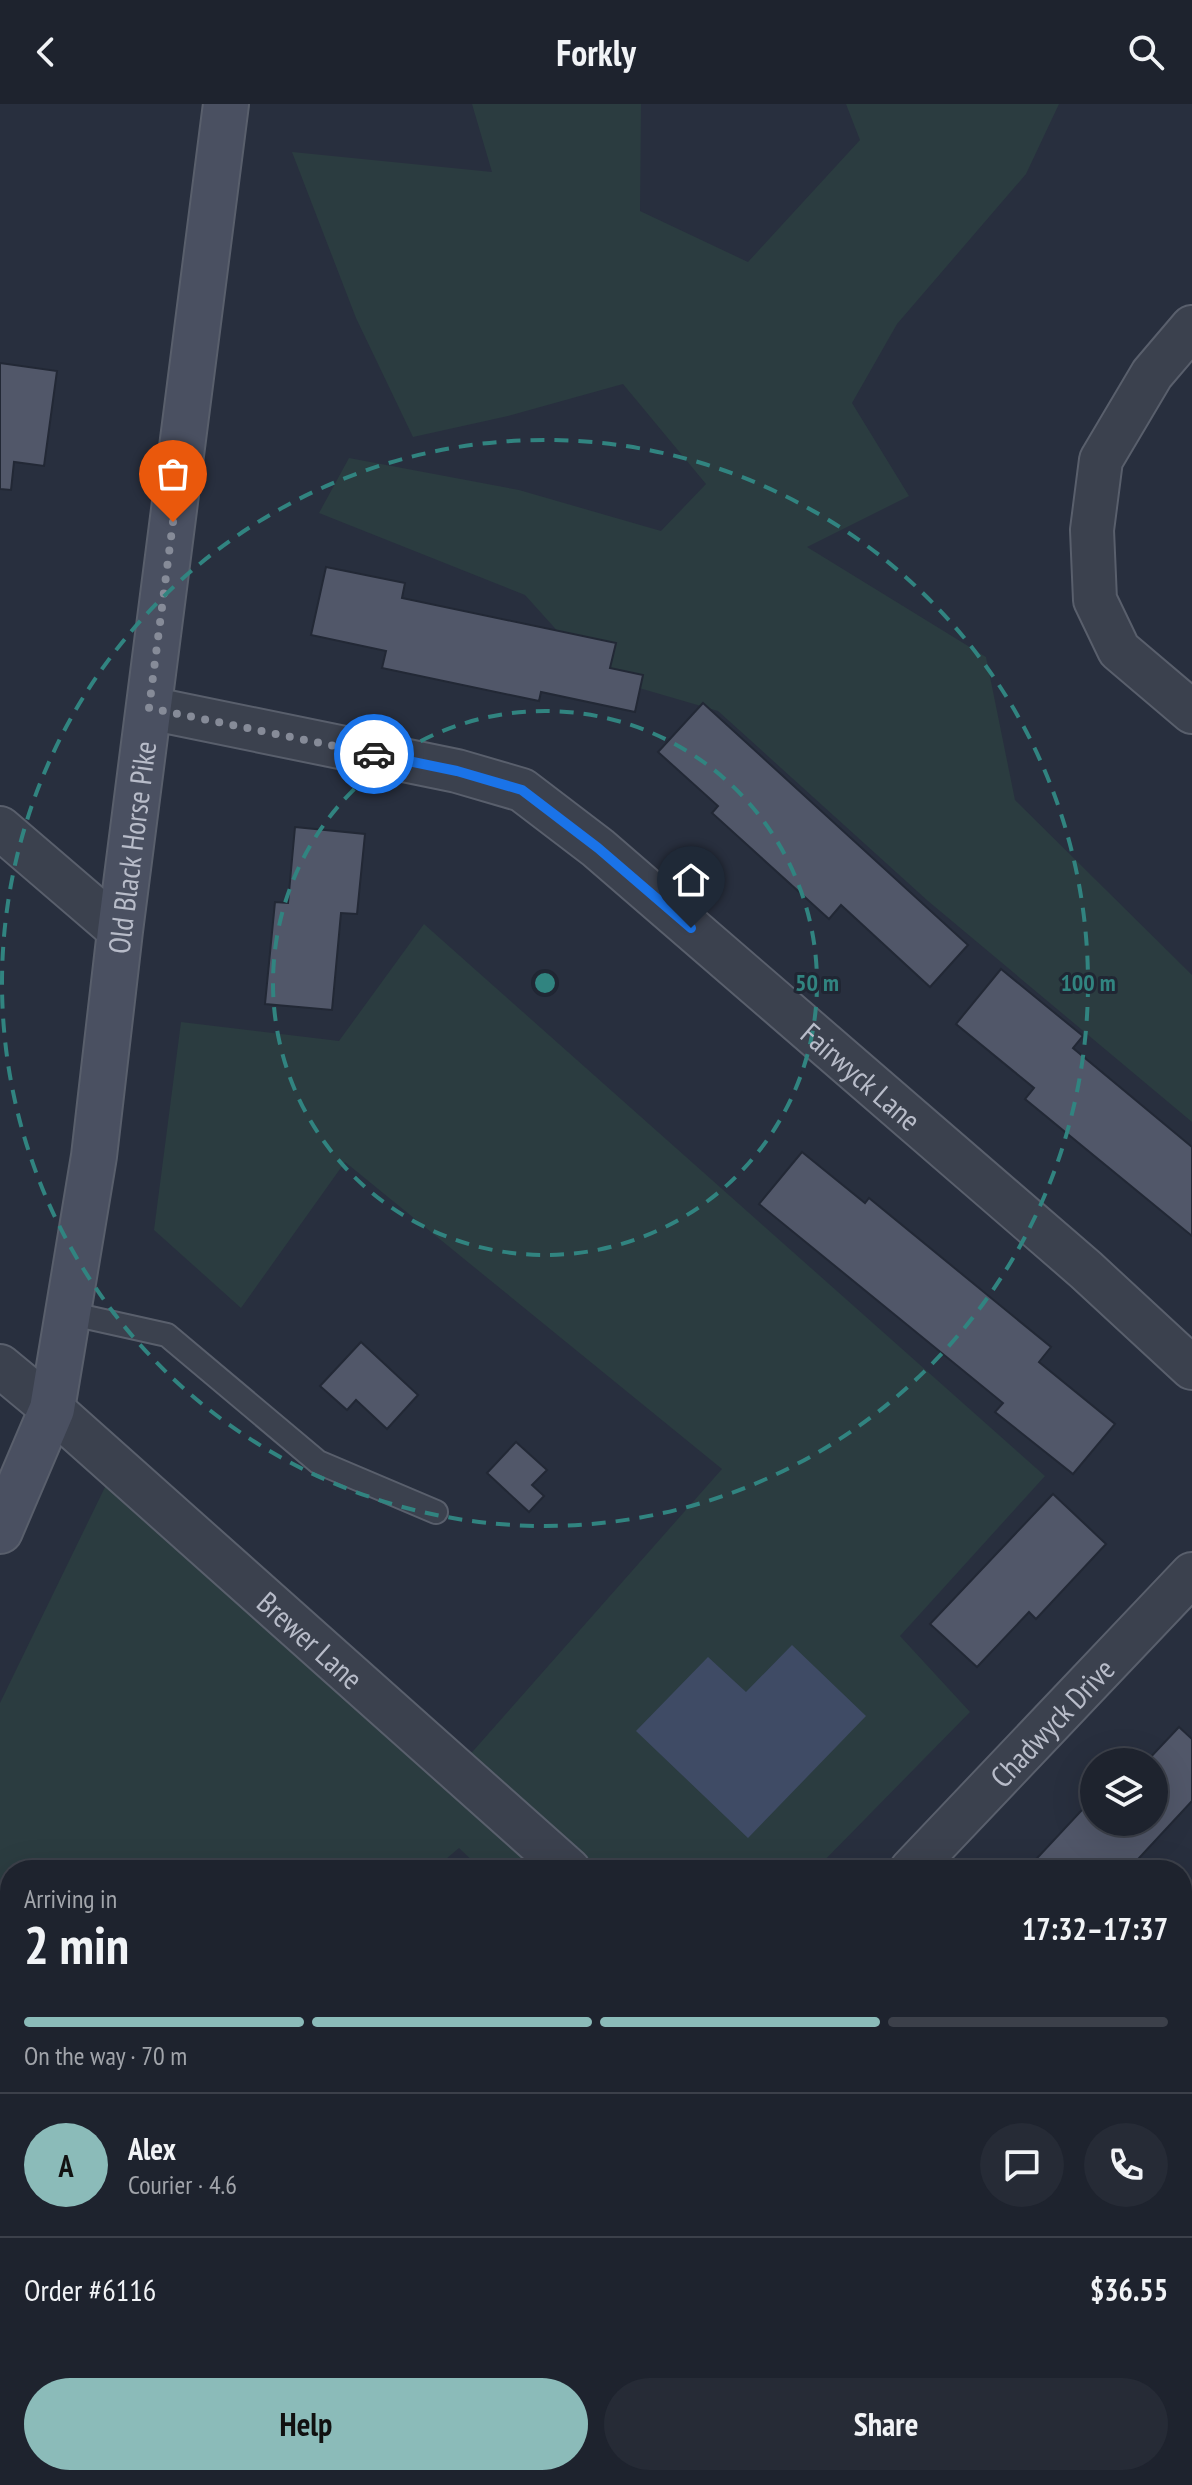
<!DOCTYPE html>
<meta charset="utf-8">
<style>
body{margin:0;font-family:"PT Sans Narrow",sans-serif;background:#262b36;color:#f1f3f6;height:100vh;display:flex;flex-direction:column;font-size:30px;white-space:nowrap}
*{box-sizing:border-box;margin:0}
p{font-size:26px;color:#a1a4aa}
.icon{flex:none;width:44px;height:44px;fill:none;stroke:currentColor;stroke-width:2;stroke-linecap:round;stroke-linejoin:round}
.map{position:relative;flex:1;overflow:hidden}
.details{position:absolute;left:0px;top:1756px;width:1192px;height:626px;display:flex;flex-direction:column;background:#1e232e;border-radius:32px 32px 0 0;box-shadow:0 8px 32px #0002,0 0 0 2px #3c404a}
.details>*{flex:none}
.fabs{position:absolute;left:1080px;top:1644px;display:grid;gap:16px}
.fabs a{display:grid;place-items:center;width:88px;height:88px;border-radius:50%;background:#1e232e;box-shadow:0 8px 32px #0002,0 0 0 2px #3c404a;font-size:40px}
.pin{position:absolute;display:grid;place-items:center;width:68px;height:68px;color:#fff;margin:-82px -34px;border-radius:50% 50% 50% 0;rotate:-45deg;box-shadow:0 0 8px #0007}
.pin .icon{rotate:45deg}
.courier{position:absolute;display:grid;place-items:center;width:80px;height:80px;margin:-40px;border:6px solid #1a73e8;border-radius:50%;background:#fff;color:#222;box-shadow:0 2px 10px #0007}
.head em{font-style:normal;font-weight:700}
.head div{display:flex;flex-direction:column-reverse}
.head{display:flex;align-items:center;justify-content:space-between;height:136px;padding:0 24px}
h1{font-size:52px;font-weight:700;line-height:60px}
.bar{display:grid;grid-template-columns:repeat(4,1fr);gap:12px 8px;align-content:center;height:96px;padding:0 24px}
.bar i{height:10px;border-radius:6px;background:#3c404a}
.bar .on{background:#8bbbb9}
.bar p{grid-column:span 4}
.line{display:flex;align-items:center;gap:20px;padding:0 24px;border-top:2px solid #3c404a}
.line div{flex:1}
.round{display:grid;place-items:center;flex:none;width:84px;height:84px;border-radius:42px;background:#262b36}
.primary-button{display:flex;gap:16px;margin-top:auto;padding:16px 24px}
.primary-button a{flex:1;height:92px;border-radius:48px;background:#8bbbb9;color:#111;font-size:32px;font-weight:700;line-height:92px;text-align:center}
.primary-button a+a{background:#262b36;color:#f1f3f6}
header{display:flex;justify-content:space-between;align-items:center;height:104px;padding:0 24px;background:#1e232e;font-size:36px;font-weight:700}
.map>svg:first-child{display:block}
</style>
<header><svg class="icon" aria-label="back" viewBox="0 0 24 24"><path d="M15 5l-7 7 7 7"/></svg>Forkly<svg class="icon" aria-label="search" viewBox="0 0 24 24"><circle cx="10" cy="10" r="6"/><path d="M15 15l6 6"/></svg></header>
<div class="map">
<svg width="1192" height="2381" viewBox="0 0 1192 2381">
<rect width="100%" height="100%" fill="#282f3e"/>
<!-- green -->
<path fill="#2b3c40" d="M 472,0 L 641,0 L 640,107 L 748,158 L 860,36 L 846,0 L 1059,0 L 1026,70 L 897,220 L 852,299 L 909,392 L 807,443 L 986,553 L 1015,696 L 1192,871 L 1192,1018 L 928,797 L 718,607 L 598,572 L 525,491 L 319,409 L 349,354 L 519,386 L 661,427 L 706,380 L 623,280 L 508,312 L 413,333 L 356,214 L 292,48 L 492,68 Z
M 424,820 L 1045,1372 L 900,1532 L 970,1608 L 815,1766 L 482,1766 L 459,1744 L 433,1766 L 10,1766 L 10,2142 L 6,2146 L 0,2143 L 0,1599 L 107,1379 L 459,1663 L 722,1365 L 345,1058 L 241,1204 L 154,1126 L 181,918 L 339,937 Z"/>
<!-- water -->
<path fill="#3f4b65" d="M 792,1541 L 866,1612 L 748,1734 L 636,1627 L 708,1553 L 746,1588 Z"/>
<!-- building -->
<path fill="#515769" stroke="#222835" stroke-width="2" d="M 0,259 L 57,267 L 44,362 L 14,358 L 11,386 L 0,385 Z
M 326,463 L 405,479 L 402,494 L 616,539 L 610,564 L 643,571 L 635,608 L 541,588 L 539,597 L 382,564 L 386,547 L 311,531 Z
M 703,599 L 968,841 L 930,883 L 841,801 L 829,815 L 712,709 L 718,702 L 658,648 Z
M 295,723 L 365,730 L 357,810 L 341,809 L 332,906 L 265,900 L 275,798 L 288,799 Z
M 1001,865 L 1083,932 L 1073,944 L 1192,1043 L 1192,1132 L 1025,995 L 1034,984 L 956,920 Z
M 802,1048 L 865,1099 L 869,1094 L 1051,1243 L 1039,1258 L 1115,1320 L 1073,1370 L 995,1308 L 1003,1299 L 759,1100 Z
M 361,1238 L 418,1291 L 387,1325 L 356,1296 L 347,1306 L 320,1282 Z
M 516,1338 L 547,1366 L 532,1381 L 544,1392 L 529,1408 L 487,1369 Z
M 1053,1390 L 1106,1440 L 1036,1515 L 1029,1508 L 977,1563 L 930,1520 Z
M 1179,1623 L 1192,1635 L 1192,1697 L 1128,1766 L 1026,1766 L 1094,1693 L 1094,1718 L 1154,1718 L 1154,1658 L 1146,1658 Z
M 1182,2021 L 1192,2030 L 1192,2133 L 1182,2123 Z
M 10,2279 L 10,2372 L 92,2372 L 96,2381 L 13,2381 L 0,2357 L 0,2285 Z
M 544,2372 L 640,2372 L 631,2381 L 535,2381 Z
M 918,2372 L 1018,2372 L 1009,2381 L 910,2381 Z"/>
<g fill="none" stroke-linecap="round" stroke-linejoin="round">
<defs>
<path id="lane" d="M 68,1209 L 167,1231 L 318,1358 L 436,1408
M 1182,2233 L 1192,2243"/>
<g id="street">
<path d="M 1192,223 L 1152,270 L 1101,356 L 1092,426 L 1095,496 L 1119,546 L 1192,608"/>
<path id="s1" d="M 149,604 L 457,667 L 522,686 L 598,744 L 1086,1166 L 1192,1264"/>
<path d="M 0,724 L 120,827"/>
<path id="s2" d="M 0,1262 L 52,1305 L 569,1766"/>
<path id="s3" d="M 911,1766 L 1192,1470"/>
<path d="M 1182,2345 L 1192,2356"/>
<path d="M 221,2372 L 225,2381"/>
<path d="M 750,2381 L 758,2372"/>
<path d="M 1094,2381 L 1101,2372"/>
</g>
<g id="secondary">
<path id="s4" d="M 0,1427 L 52,1305 L 94,1052 L 120,827 L 226,0"/>
</g>
</defs>
<!-- lane casing -->
<use href="#lane" stroke="#595f6c" stroke-width="26"/>
<!-- street casing -->
<use href="#street" stroke="#595f6c" stroke-width="46"/>
<!-- secondary casing -->
<use href="#secondary" stroke="#595f6c" stroke-width="48"/>
<!-- lane -->
<use href="#lane" stroke="#3b414e" stroke-width="22"/>
<!-- street -->
<use href="#street" stroke="#3b414e" stroke-width="42"/>
<!-- secondary -->
<use href="#secondary" stroke="#4a5061" stroke-width="44"/>
</g>
<g fill="none" stroke-linecap="round" stroke-linejoin="round">
<!-- done -->
<path stroke="#868b98" stroke-width="8" stroke-dasharray="0 14.4" d="M 173,418 L 149,604 L 374,650"/>
<!-- route -->
<path stroke="#1a73e8" stroke-width="10" d="M 374,650 L 457,667 L 522,686 L 598,744 L 691,824"/>
</g>
<!-- distance rings -->
<g fill="none" stroke="#318480" stroke-width="4" stroke-dasharray="14 10">
<circle cx="545" cy="879" r="272"/>
<circle cx="545" cy="879" r="543"/>
</g>
<g text-anchor="middle" dominant-baseline="central" stroke-width="6" stroke-linejoin="round" paint-order="stroke">
<!-- street labels -->
<g font-size="30" fill="#b8bcc9" stroke="#202633">
<text stroke="none"><textPath href="#s4" startOffset="700">Old Black Horse Pike</textPath></text>
<text stroke="none"><textPath href="#s1" startOffset="826">Fairwyck Lane</textPath></text>
<text stroke="none"><textPath href="#s2" startOffset="414">Brewer Lane</textPath></text>
<text stroke="none"><textPath href="#s3" startOffset="204">Chadwyck Drive</textPath></text>
</g>
</g>
<circle cx="545" cy="879" r="12" fill="#318480" stroke="#202633" stroke-width="4"/>
<g font-size="24" text-anchor="middle" font-weight="bold" fill="#318480" stroke="#202633" stroke-width="6" stroke-linejoin="round" paint-order="stroke">
<text x="817" y="887">50 m</text>
<text x="1088" y="887">100 m</text>
</g>
</svg>
<div class="fabs">
<a><svg class="icon" aria-label="layers" viewBox="0 0 24 24"><path d="M12 4l9 5-9 5-9-5zM3 14l9 5 9-5"/></svg></a>
</div>
<div class="pin" style="left:173px;top:418px;background:#ea580c"><svg class="icon" aria-label="bag" viewBox="0 0 24 24"><path d="M5 8h14l-1 12H6zM9 8a3 3 0 0 1 6 0"/></svg></div>
<div class="pin" style="left:691px;top:824px;background:#1f2937"><svg class="icon" aria-label="home" viewBox="0 0 24 24"><path d="M3 11l9-7 9 7M6 9v11h12V9"/></svg></div>
<div class="courier" style="left:374px;top:650px"><svg class="icon" aria-label="car" viewBox="0 0 24 24"><path d="M5 17H2v-5l4-1 3-4h7l3 4 3 1v5h-3M9 17h6M6 11h13"/><circle cx="7" cy="17" r="2"/><circle cx="17" cy="17" r="2"/></svg></div>
<section class="details">
<div class="head"><div><h1>2 min</h1><p>Arriving in</p></div><em>17:32–17:37</em></div>
<div class="bar"><i class="on"></i><i class="on"></i><i class="on"></i><i></i><p>On the way · 70 m</p></div>
<div class="line" style="height:144px"><b class="round" style="background:#8bbbb9;color:#111">A</b><div><b>Alex</b><p>Courier · 4.6</p></div><a class="round"><svg class="icon" aria-label="chat" viewBox="0 0 24 24"><path d="M4 5h16v11H9l-5 4z"/></svg></a><a class="round"><svg class="icon" aria-label="phone" viewBox="0 0 24 24"><path d="M5 4h4l2 5-3 2q2 4 5 5l2-3 5 2v4C11 20 4 13 5 4z"/></svg></a></div>
<div class="line" style="height:104px"><div>Order #6116</div><b>$36.55</b></div>
<div class="primary-button"><a>Help</a><a>Share</a></div>
</section>
</div>
